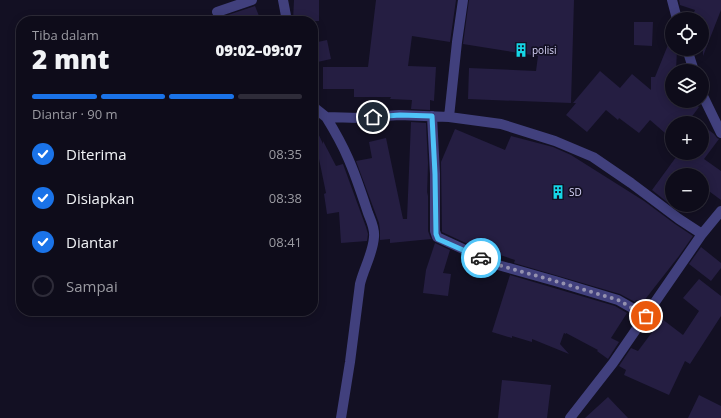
<!DOCTYPE html>
<html lang="id">
<meta charset="utf-8">
<style>
body{margin:0;font-family:"Open Sans",sans-serif;background:#171523;color:#f1f3f6;height:100vh;display:flex;flex-direction:column;font-size:15px;white-space:nowrap}
*{box-sizing:border-box;margin:0}
p{font-size:13px;color:#9b9ba2}
.icon{flex:none;width:22px;height:22px;fill:none;stroke:currentColor;stroke-width:2;stroke-linecap:round;stroke-linejoin:round}
.map{position:relative;flex:1;overflow:hidden}
.side{position:absolute;left:16px;top:16px;width:302px;height:300px;display:flex;flex-direction:column;background:#0e0c1a;border-radius:16px;box-shadow:0 2px 10px #0003,0 0 0 1px #2e2c39}
.side>*{flex:none}
.fabs{position:absolute;left:665px;top:12px;display:grid;gap:8px}
.fabs a{display:grid;place-items:center;width:44px;height:44px;border-radius:50%;background:#0e0c1a;box-shadow:0 2px 10px #0003,0 0 0 1px #2e2c39;font-size:20px}
.pin{position:absolute;display:grid;place-items:center;width:34px;height:34px;color:#fff;margin:-17px;border:2px solid #fff;border-radius:50%;box-shadow:0 1px 4px #0007}
.courier{position:absolute;display:grid;place-items:center;width:40px;height:40px;margin:-20px;border:3px solid #4fc3f7;border-radius:50%;background:#fff;color:#222;box-shadow:0 1px 5px #0007}
.overview em{font-style:normal;font-weight:800}
.overview div{display:flex;flex-direction:column-reverse}
.overview{display:flex;align-items:center;justify-content:space-between;height:68px;padding:0 16px}
h1{font-size:26px;font-weight:800;line-height:30px}
.bar{display:grid;grid-template-columns:repeat(4,1fr);gap:6px 4px;align-content:center;height:48px;padding:0 16px}
.bar i{height:5px;border-radius:3px;background:#2e2c39}
.bar .active{background:#1a73e8}
.bar p{grid-column:span 4}
ol{padding:0 16px;list-style:none}
li{display:flex;align-items:center;gap:12px;height:44px}
li p{margin-inline-start:auto}
li .icon{padding:4px;border-radius:50%;background:#1a73e8;color:#fff;stroke-width:4}
li:last-child{color:#9b9ba2}
li i{width:22px;height:22px;border:2px solid #2e2c39;border-radius:50%}
.map>svg:first-child{display:block}
</style>
<div class="map">
<svg width="721" height="418" viewBox="0 0 721 418">
<rect width="100%" height="100%" fill="#131023"/>
<!-- building -->
<path fill="#251e42" d="M 294,0 L 319,0 L 319,21 L 293,21 Z
M 376,0 L 456,0 L 450,42 L 412,36 L 408,66 L 436,67 L 434,101 L 430,100 L 430,110 L 411,109 L 412,100 L 390,99 L 391,97 L 354,97 L 354,89 L 323,89 L 323,67 L 368,67 Z
M 469,0 L 574,0 L 571,103 L 468,99 L 469,68 L 536,71 L 538,56 L 463,44 Z
M 679,0 L 721,0 L 721,10 L 703,56 L 702,19 L 691,19 L 695,10 L 680,5 Z
M 255,6 L 261,21 L 208,21 L 207,20 L 213,17 L 219,18 Z
M 634,22 L 653,22 L 652,46 L 634,45 Z
M 672,35 L 672,49 L 677,49 L 676,71 L 672,71 L 672,101 L 691,101 L 699,107 L 687,123 L 672,123 L 672,139 L 650,120 L 639,133 L 619,118 L 618,120 L 606,110 L 587,132 L 566,115 L 576,103 L 573,103 L 600,71 L 620,88 L 632,74 L 651,90 L 651,77 L 655,77 Z
M 327,40 L 331,59 L 313,63 L 313,43 Z
M 313,122 L 323,144 L 323,141 L 336,166 L 343,164 L 366,227 L 368,234 L 367,241 L 341,243 L 339,212 L 327,214 L 324,194 L 326,193 L 319,159 L 313,163 Z
M 411,122 L 426,123 L 428,163 L 427,196 L 428,192 L 428,231 L 431,239 L 390,243 L 390,239 L 380,240 L 380,230 L 379,223 L 356,161 L 372,158 L 369,142 L 386,138 L 403,219 L 407,219 Z
M 702,125 L 714,134 L 717,138 L 719,139 L 704,159 L 721,171 L 721,200 L 702,186 L 702,175 L 672,175 L 672,206 L 652,190 L 679,153 L 702,153 Z
M 455,129 L 505,150 L 511,136 L 553,147 L 571,155 L 644,201 L 675,224 L 693,236 L 679,256 L 643,302 L 636,300 L 635,302 L 620,294 L 514,263 L 515,260 L 470,245 L 442,232 L 442,230 L 441,162 Z
M 435,243 L 450,250 L 443,273 L 451,274 L 448,296 L 423,293 L 426,270 Z
M 701,247 L 721,263 L 721,268 L 711,281 L 689,264 Z
M 510,275 L 615,306 L 627,313 L 611,338 L 619,342 L 608,359 L 597,351 L 598,350 L 566,333 L 566,334 L 564,333 L 560,344 L 569,354 L 532,339 L 532,342 L 512,336 L 512,338 L 492,332 Z
M 699,279 L 721,296 L 721,316 L 690,364 L 685,361 L 669,395 L 624,375 L 626,370 L 619,366 L 631,348 L 638,351 L 662,319 L 683,335 L 699,311 L 683,298 Z
M 502,380 L 551,385 L 547,418 L 498,418 Z
M 699,395 L 721,406 L 721,418 L 688,418 Z
M 608,397 L 628,418 L 585,418 Z"/>
<g fill="none" stroke-linecap="round" stroke-linejoin="round">
<!-- minor -->
<path stroke="#41407d" stroke-width="10" d="M 283,0 L 287,21
M 672,0 L 677,19
M 217,12 L 252,0
M 687,49 L 694,71
M 702,94 L 721,133
M 313,105 L 316,109 L 326,117 L 360,118 L 399,115 L 449,117 L 501,124 L 555,141 L 593,157 L 631,183 L 679,219 L 702,234
M 432,116 L 435,174 L 435,231 L 437,237 L 498,265 L 555,281 L 618,300 L 646,316
M 326,117 C 334,130 342,144 348,158 C 356,176 362,195 368,213 C 371,221 375,228 374,237 C 373,253 364,268 360,284 L 350,362 L 341,418
M 449,117 L 457,42 L 463,0
M 570,418 L 613,363 L 702,234 L 721,211"/>
</g>
<g fill="none" stroke-linecap="round" stroke-linejoin="round">
<!-- done -->
<path stroke="#9491af" stroke-width="4" stroke-dasharray="0 7.2" d="M 481,258 L 498,265 L 555,281 L 618,300 L 646,316"/>
<!-- route -->
<path stroke="#4fc3f7" stroke-width="5" d="M 373,117 L 400,115 L 432,116 L 435,174 L 436,234 L 438,239 L 481,258"/>
</g>
<!-- icons -->
<defs>
<symbol id="building-bare" viewBox="-9 -9 18 18"><path d="M-4-6H4V6H1V3H-1V6H-4ZM-2.5-4.3h1.7v1.8h-1.7ZM.8-4.3h1.7v1.8H.8ZM-2.5-1h1.7V.8h-1.7ZM.8-1h1.7V.8H.8Z" fill="#16d6e7" stroke="#131023" stroke-width="2.5" paint-order="stroke"/></symbol>
</defs>
<g fill-rule="evenodd">
<use href="#building-bare" x="511" y="40" width="20" height="20"/>
<use href="#building-bare" x="548" y="182" width="20" height="20"/>
</g>
<g text-anchor="middle" dominant-baseline="central" stroke-width="3.5" stroke-linejoin="round" paint-order="stroke">
<!-- poi labels -->
<g font-size="10" fill="#dad6fb" stroke="#131023" text-anchor="start">
<text x="532" y="50">polisi</text>
<text x="569" y="192">SD</text>
</g>
</g>
</svg>
<div class="fabs">
<a><svg class="icon" aria-label="locate" viewBox="0 0 24 24"><circle cx="12" cy="12" r="6"/><path d="M12 2v4M12 18v4M2 12h4M18 12h4"/></svg></a>
<a><svg class="icon" aria-label="layers" viewBox="0 0 24 24"><path d="M12 4l9 5-9 5-9-5zM3 14l9 5 9-5"/></svg></a>
<a>+</a>
<a>−</a>
</div>
<div class="pin" style="left:646px;top:316px;background:#ea580c"><svg class="icon" aria-label="bag" viewBox="0 0 24 24"><path d="M5 8h14l-1 12H6zM9 8a3 3 0 0 1 6 0"/></svg></div>
<div class="pin" style="left:373px;top:117px;background:#1f2937"><svg class="icon" aria-label="home" viewBox="0 0 24 24"><path d="M3 11l9-7 9 7M6 9v11h12V9"/></svg></div>
<div class="courier" style="left:481px;top:258px"><svg class="icon" aria-label="car" viewBox="0 0 24 24"><path d="M5 17H2v-5l4-1 3-4h7l3 4 3 1v5h-3M9 17h6M6 11h13"/><circle cx="7" cy="17" r="2"/><circle cx="17" cy="17" r="2"/></svg></div>
<section class="side">
<div class="overview"><div><h1>2 mnt</h1><p>Tiba dalam</p></div><em>09:02–09:07</em></div>
<div class="bar"><i class="active"></i><i class="active"></i><i class="active"></i><i></i><p>Diantar · 90 m</p></div>
<ol>
<li><svg class="icon" aria-label="check" viewBox="0 0 24 24"><path d="M5 12l5 5 9-10"/></svg>Diterima<p>08:35</p></li>
<li><svg class="icon" aria-label="check" viewBox="0 0 24 24"><path d="M5 12l5 5 9-10"/></svg>Disiapkan<p>08:38</p></li>
<li><svg class="icon" aria-label="check" viewBox="0 0 24 24"><path d="M5 12l5 5 9-10"/></svg>Diantar<p>08:41</p></li>
<li><i></i>Sampai</li>
</ol>
</section>
</div>
